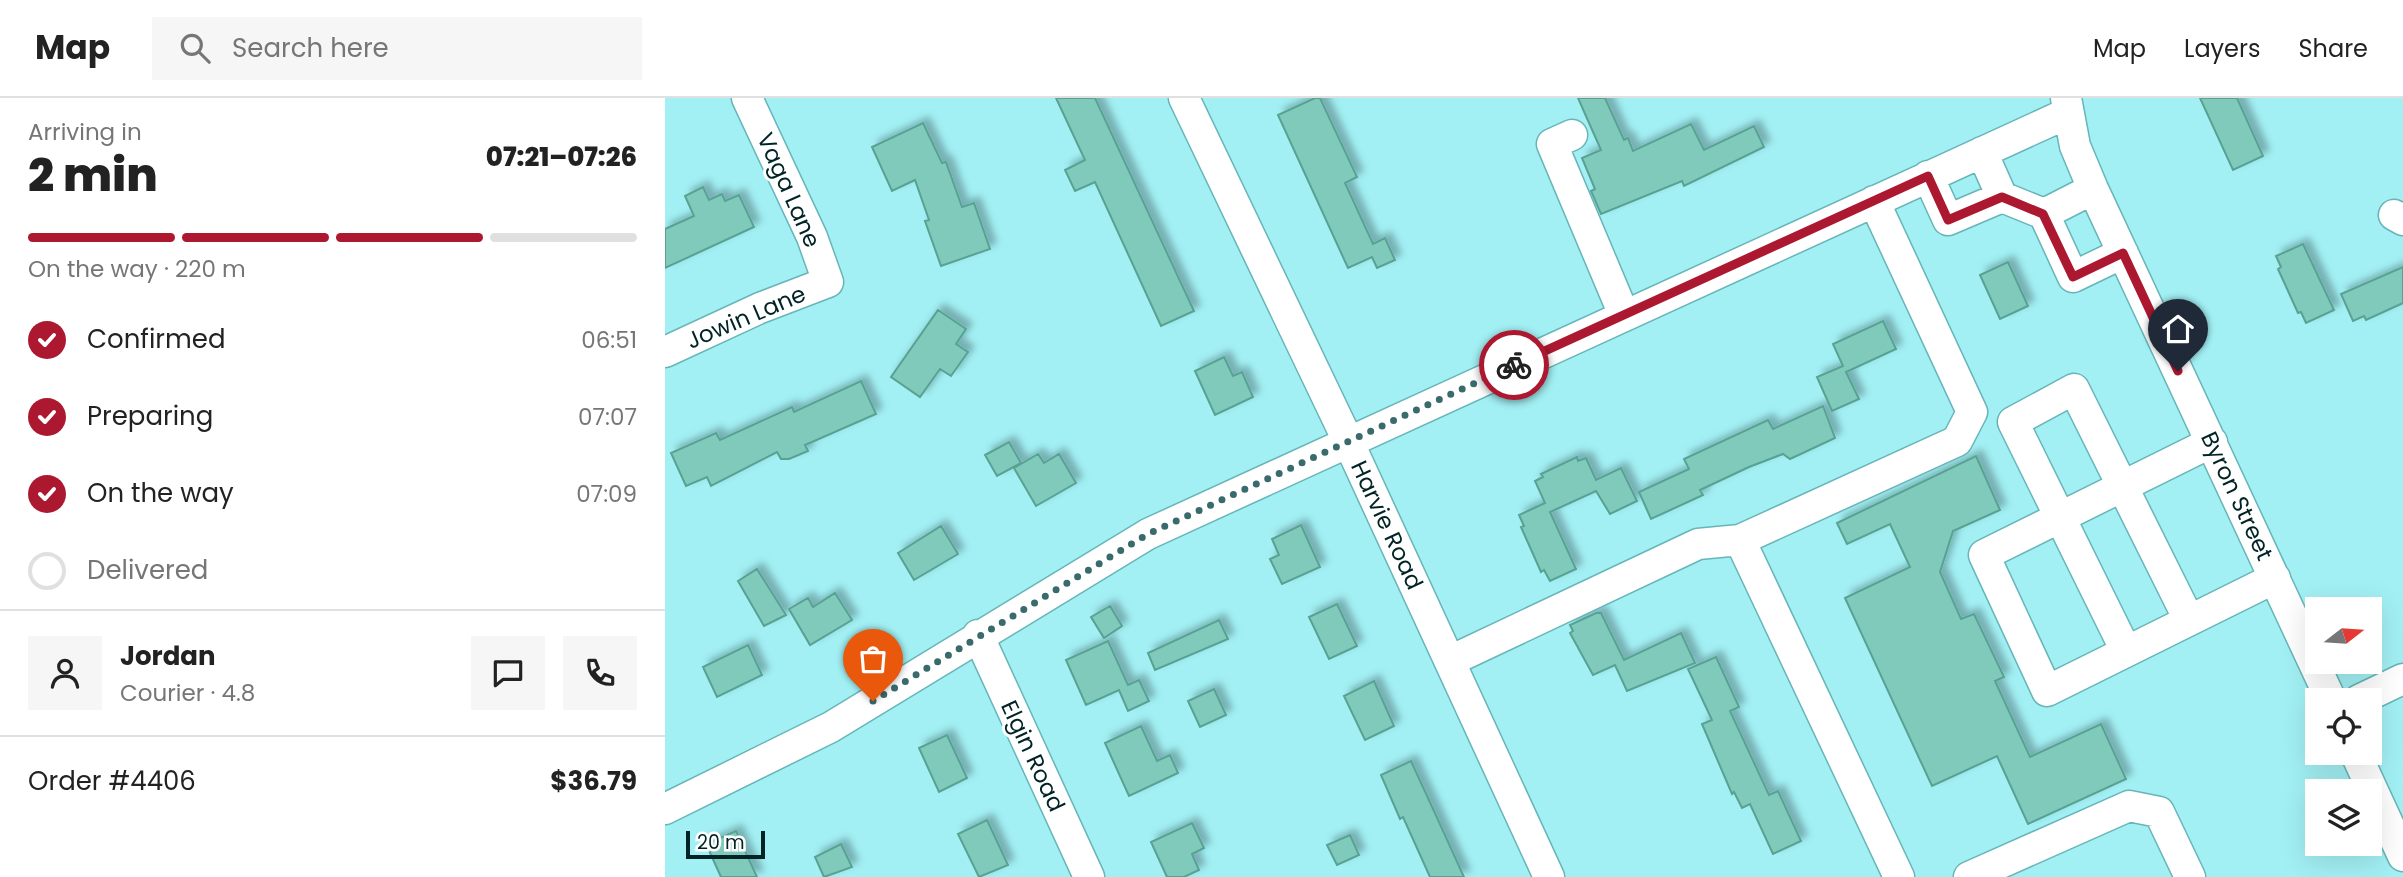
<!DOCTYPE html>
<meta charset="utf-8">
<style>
body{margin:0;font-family:Poppins,sans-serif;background:#f6f6f6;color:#222;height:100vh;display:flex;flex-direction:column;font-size:26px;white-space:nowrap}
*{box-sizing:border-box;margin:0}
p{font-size:23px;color:#767676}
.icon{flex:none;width:38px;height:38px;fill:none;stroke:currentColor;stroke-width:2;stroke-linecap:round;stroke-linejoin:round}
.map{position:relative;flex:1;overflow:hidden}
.sheet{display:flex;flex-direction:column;background:#fff;width:665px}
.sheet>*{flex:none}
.needle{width:46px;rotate:73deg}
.buttons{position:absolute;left:1640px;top:499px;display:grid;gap:14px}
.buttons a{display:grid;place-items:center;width:77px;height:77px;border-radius:0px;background:#fff;box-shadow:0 7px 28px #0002;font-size:35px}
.scale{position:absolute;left:21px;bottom:18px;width:79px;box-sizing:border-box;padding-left:7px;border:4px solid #012325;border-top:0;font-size:19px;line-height:24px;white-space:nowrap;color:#012325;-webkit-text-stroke:5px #fff;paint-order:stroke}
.pin{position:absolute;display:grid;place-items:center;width:60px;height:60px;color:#fff;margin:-72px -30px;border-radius:50% 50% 50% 0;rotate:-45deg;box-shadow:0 0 7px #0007}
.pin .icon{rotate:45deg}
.courier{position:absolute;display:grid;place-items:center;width:70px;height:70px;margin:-35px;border:5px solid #ad1831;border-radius:50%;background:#fff;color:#222;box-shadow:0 2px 9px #0007}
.head em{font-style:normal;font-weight:800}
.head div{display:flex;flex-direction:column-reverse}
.head{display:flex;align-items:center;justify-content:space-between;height:119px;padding:0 28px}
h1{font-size:46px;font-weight:800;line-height:52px}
.bar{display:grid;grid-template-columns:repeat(4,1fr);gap:10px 7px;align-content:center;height:84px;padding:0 28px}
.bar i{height:9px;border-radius:5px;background:#e0e0e0}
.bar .on{background:#ad1831}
.bar p{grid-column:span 4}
.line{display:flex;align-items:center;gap:18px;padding:0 28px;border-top:2px solid #e0e0e0}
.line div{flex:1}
.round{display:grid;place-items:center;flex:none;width:74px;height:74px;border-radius:0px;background:#f6f6f6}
ol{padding:0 28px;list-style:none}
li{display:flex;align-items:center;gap:21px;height:77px}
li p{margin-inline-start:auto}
li .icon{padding:7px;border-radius:50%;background:#ad1831;color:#fff;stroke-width:4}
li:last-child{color:#767676}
li i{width:38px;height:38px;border:4px solid #e0e0e0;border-radius:50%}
header{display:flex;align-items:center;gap:42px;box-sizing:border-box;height:98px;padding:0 35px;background:#fff;border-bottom:2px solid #e0e0e0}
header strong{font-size:33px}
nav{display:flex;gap:38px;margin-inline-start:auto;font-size:24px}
.search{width:490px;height:63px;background:#f6f6f6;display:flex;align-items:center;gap:18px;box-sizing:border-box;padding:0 24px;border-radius:0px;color:#767676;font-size:26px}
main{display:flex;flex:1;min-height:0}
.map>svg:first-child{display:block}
</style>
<header>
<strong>Map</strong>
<div class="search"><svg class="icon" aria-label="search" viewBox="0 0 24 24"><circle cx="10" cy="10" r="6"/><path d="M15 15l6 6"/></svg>Search here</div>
<nav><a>Map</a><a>Layers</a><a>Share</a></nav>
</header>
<main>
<section class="sheet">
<div class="head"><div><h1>2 min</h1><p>Arriving in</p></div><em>07:21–07:26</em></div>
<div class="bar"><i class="on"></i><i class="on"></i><i class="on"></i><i></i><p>On the way · 220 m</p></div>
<ol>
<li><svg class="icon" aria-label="check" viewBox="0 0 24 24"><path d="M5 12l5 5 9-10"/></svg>Confirmed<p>06:51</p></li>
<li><svg class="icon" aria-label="check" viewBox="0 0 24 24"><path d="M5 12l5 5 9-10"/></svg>Preparing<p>07:07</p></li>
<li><svg class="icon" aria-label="check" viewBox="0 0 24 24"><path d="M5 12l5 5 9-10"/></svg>On the way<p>07:09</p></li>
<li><i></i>Delivered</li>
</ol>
<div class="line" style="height:126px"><a class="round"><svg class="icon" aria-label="person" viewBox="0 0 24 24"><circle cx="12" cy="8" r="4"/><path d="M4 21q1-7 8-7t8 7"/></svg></a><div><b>Jordan</b><p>Courier · 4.8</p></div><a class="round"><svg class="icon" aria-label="chat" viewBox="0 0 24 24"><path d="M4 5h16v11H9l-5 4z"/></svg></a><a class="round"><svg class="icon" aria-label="phone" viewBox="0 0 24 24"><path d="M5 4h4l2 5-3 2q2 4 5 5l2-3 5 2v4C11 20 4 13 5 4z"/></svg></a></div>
<div class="line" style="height:91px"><div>Order #4406</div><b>$36.79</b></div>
</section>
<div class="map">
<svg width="1738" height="779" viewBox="0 0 1738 779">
<defs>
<filter id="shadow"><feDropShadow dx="6" dy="-6" stdDeviation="3.5" flood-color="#0004"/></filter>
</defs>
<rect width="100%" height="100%" fill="#a2f0f4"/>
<!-- building -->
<path fill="#80cabb" stroke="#58a193" stroke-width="2" filter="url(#shadow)" d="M 391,0 L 430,0 L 529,213 L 496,228 L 430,84 L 410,93 L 400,72 L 420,62 Z
M 650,0 L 655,0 L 692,79 L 680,85 L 708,146 L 720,140 L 730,162 L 712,170 L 707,159 L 683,170 L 613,17 Z
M 913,0 L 940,0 L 959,42 L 963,40 L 968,53 L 1026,26 L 1039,52 L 1089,28 L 1099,49 L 1019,88 L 1017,83 L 936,116 L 926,93 L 930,91 L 917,60 L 936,52 Z
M 1535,0 L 1572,0 L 1598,58 L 1568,72 Z
M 258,25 L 277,65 L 281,64 L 297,109 L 309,105 L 325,151 L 276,168 L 260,123 L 264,122 L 250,82 L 227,93 L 207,49 Z
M 38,89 L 44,102 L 57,96 L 60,103 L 74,97 L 89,129 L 0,170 L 0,131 L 29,118 L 20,98 Z
M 1638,146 L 1669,212 L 1641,225 L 1636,214 L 1633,215 L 1613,171 L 1616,169 L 1611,158 Z
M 1343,164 L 1363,208 L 1335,221 L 1315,177 Z
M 1738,169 L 1738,205 L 1701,222 L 1699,218 L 1688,223 L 1676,196 Z
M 273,212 L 301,231 L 291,246 L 303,254 L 286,278 L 275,271 L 255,299 L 226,279 Z
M 1218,223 L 1231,251 L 1181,274 L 1194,301 L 1167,313 L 1152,279 L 1178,268 L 1168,246 Z
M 559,259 L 568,278 L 577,274 L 588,299 L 550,317 L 530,273 Z
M 196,283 L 211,316 L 140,347 L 143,353 L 124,361 L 116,361 L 112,354 L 46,388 L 42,379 L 21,388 L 6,355 L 51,335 L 55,342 L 127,309 L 129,314 Z
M 1158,308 L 1170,340 L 1125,361 L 1118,356 L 1084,369 L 1035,392 L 1038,397 L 986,421 L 974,394 L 1024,371 L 1019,361 L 1103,322 L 1108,331 Z
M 344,344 L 356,365 L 332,378 L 320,357 Z
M 373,356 L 379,365 L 394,356 L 411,385 L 371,408 L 349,370 Z
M 1311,358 L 1335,412 L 1288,433 L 1275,474 L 1296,521 L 1309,516 L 1339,579 L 1330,583 L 1365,659 L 1436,626 L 1461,681 L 1363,726 L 1332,658 L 1267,688 L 1180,500 L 1245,469 L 1225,426 L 1182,446 L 1172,425 Z
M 912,359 L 913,363 L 921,360 L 931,382 L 956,370 L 972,403 L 945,416 L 931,393 L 885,414 L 911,471 L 885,483 L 879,472 L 876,474 L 856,429 L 859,428 L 854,417 L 880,405 L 870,383 L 878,379 L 876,376 Z
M 636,427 L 655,469 L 617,486 L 605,461 L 614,457 L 607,441 Z
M 276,428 L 293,456 L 249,482 L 233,455 Z
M 92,471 L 121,517 L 99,528 L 73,483 Z
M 170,495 L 187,522 L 145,547 L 124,511 L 143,500 L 148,509 Z
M 672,506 L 692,548 L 664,561 L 644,519 Z
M 445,508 L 457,528 L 439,540 L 426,519 Z
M 931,515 L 936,515 L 959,562 L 1016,535 L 1030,565 L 962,593 L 950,567 L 928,577 L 905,535 L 908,533 L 905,527 Z
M 554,522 L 563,541 L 490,572 L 483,555 Z
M 443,543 L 463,587 L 474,582 L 484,603 L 463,613 L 454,592 L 421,607 L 401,562 Z
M 83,547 L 97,577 L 52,599 L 38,569 Z
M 1051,559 L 1074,609 L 1065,613 L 1104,697 L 1113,693 L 1136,743 L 1108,756 L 1085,706 L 1077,710 L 1069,694 L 1067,696 L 1037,626 L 1047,622 L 1023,571 Z
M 709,583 L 729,628 L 700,642 L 679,598 Z
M 549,591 L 561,617 L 535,629 L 523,603 Z
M 476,628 L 492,663 L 505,657 L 513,675 L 464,698 L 440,645 Z
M 282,637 L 302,680 L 274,694 L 254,650 Z
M 746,663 L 774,724 L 799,779 L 765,779 L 738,719 L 735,721 L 716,677 Z
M 322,722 L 343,767 L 314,779 L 293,736 Z
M 527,725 L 539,750 L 527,756 L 534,772 L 519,779 L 502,779 L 486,744 Z
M 71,733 L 92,779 L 56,779 L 41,746 Z
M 685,737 L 694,757 L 672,767 L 662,747 Z
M 176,746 L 187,769 L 159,779 L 150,759 Z"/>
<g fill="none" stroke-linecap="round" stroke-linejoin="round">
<defs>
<path id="minor" d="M 519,0 L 683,343 L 884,779
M 1401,0 L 1410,48 L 1428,91 L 1666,602
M 907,37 L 887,46 L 959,217
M 1263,78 L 1283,122 L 1337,99 L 1317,54
M 1337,99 L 1379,116 L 1428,91
M 1379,116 L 1408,179 L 1458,155
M 1729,117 L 1738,122
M 0,254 L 95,210 L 163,184 L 147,139 L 82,0
M 1547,344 L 1319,457 L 1382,593 L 1610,480
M 1075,442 L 1234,779
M 313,537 L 424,779
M 1461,553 L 1348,324 L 1409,291 L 1524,522
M 785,563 L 1033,446 L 1075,442 L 1292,343 L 1307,314 L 1209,103
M 1694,602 L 1738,581
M 1690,654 L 1738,758
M 0,711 L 166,629 L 483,436 L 1403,15
M 1304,779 L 1464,708 L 1494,714 L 1525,779"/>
</defs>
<!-- minor casing -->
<use href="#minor" stroke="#67b5b9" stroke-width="33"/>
<!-- minor -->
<use href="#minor" stroke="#fff" stroke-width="30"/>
</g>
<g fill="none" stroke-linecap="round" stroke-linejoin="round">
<!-- done -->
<path stroke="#396b6d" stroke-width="7" stroke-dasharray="0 12.6" d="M 208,603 L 483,436 L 849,267"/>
<!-- route -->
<path stroke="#ad1831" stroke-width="9" d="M 849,267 L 1263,78 L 1283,122 L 1337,99 L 1378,116 L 1408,179 L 1458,155 L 1513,273"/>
</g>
<g text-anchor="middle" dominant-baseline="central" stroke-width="6" stroke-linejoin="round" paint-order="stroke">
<!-- street labels -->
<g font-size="23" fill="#012325" stroke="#fff">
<text transform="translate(124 92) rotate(66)">Vaga Lane</text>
<text transform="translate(81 219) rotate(-23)">Jowin Lane</text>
<text transform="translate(1572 398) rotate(65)">Byron Street</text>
<text transform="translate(722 427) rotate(65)">Harvie Road</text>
<text transform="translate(368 658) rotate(65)">Elgin Road</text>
</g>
</g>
</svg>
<div class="buttons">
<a><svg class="needle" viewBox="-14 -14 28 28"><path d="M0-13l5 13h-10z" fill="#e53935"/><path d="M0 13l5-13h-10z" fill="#767676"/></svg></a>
<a><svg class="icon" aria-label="locate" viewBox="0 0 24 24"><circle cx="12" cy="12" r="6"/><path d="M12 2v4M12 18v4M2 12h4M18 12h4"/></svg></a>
<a><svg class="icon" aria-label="layers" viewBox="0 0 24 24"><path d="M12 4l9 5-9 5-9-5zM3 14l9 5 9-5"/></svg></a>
</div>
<div class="scale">20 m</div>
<div class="pin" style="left:208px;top:603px;background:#ea580c"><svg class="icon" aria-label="bag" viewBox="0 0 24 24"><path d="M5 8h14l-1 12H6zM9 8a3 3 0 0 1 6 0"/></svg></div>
<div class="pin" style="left:1513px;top:273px;background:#1f2937"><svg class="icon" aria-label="home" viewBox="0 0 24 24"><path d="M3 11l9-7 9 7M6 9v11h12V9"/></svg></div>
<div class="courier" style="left:849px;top:267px"><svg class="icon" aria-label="bike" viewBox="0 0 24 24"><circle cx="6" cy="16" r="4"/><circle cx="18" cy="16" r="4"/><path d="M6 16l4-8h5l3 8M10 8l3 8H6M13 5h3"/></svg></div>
</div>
</main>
